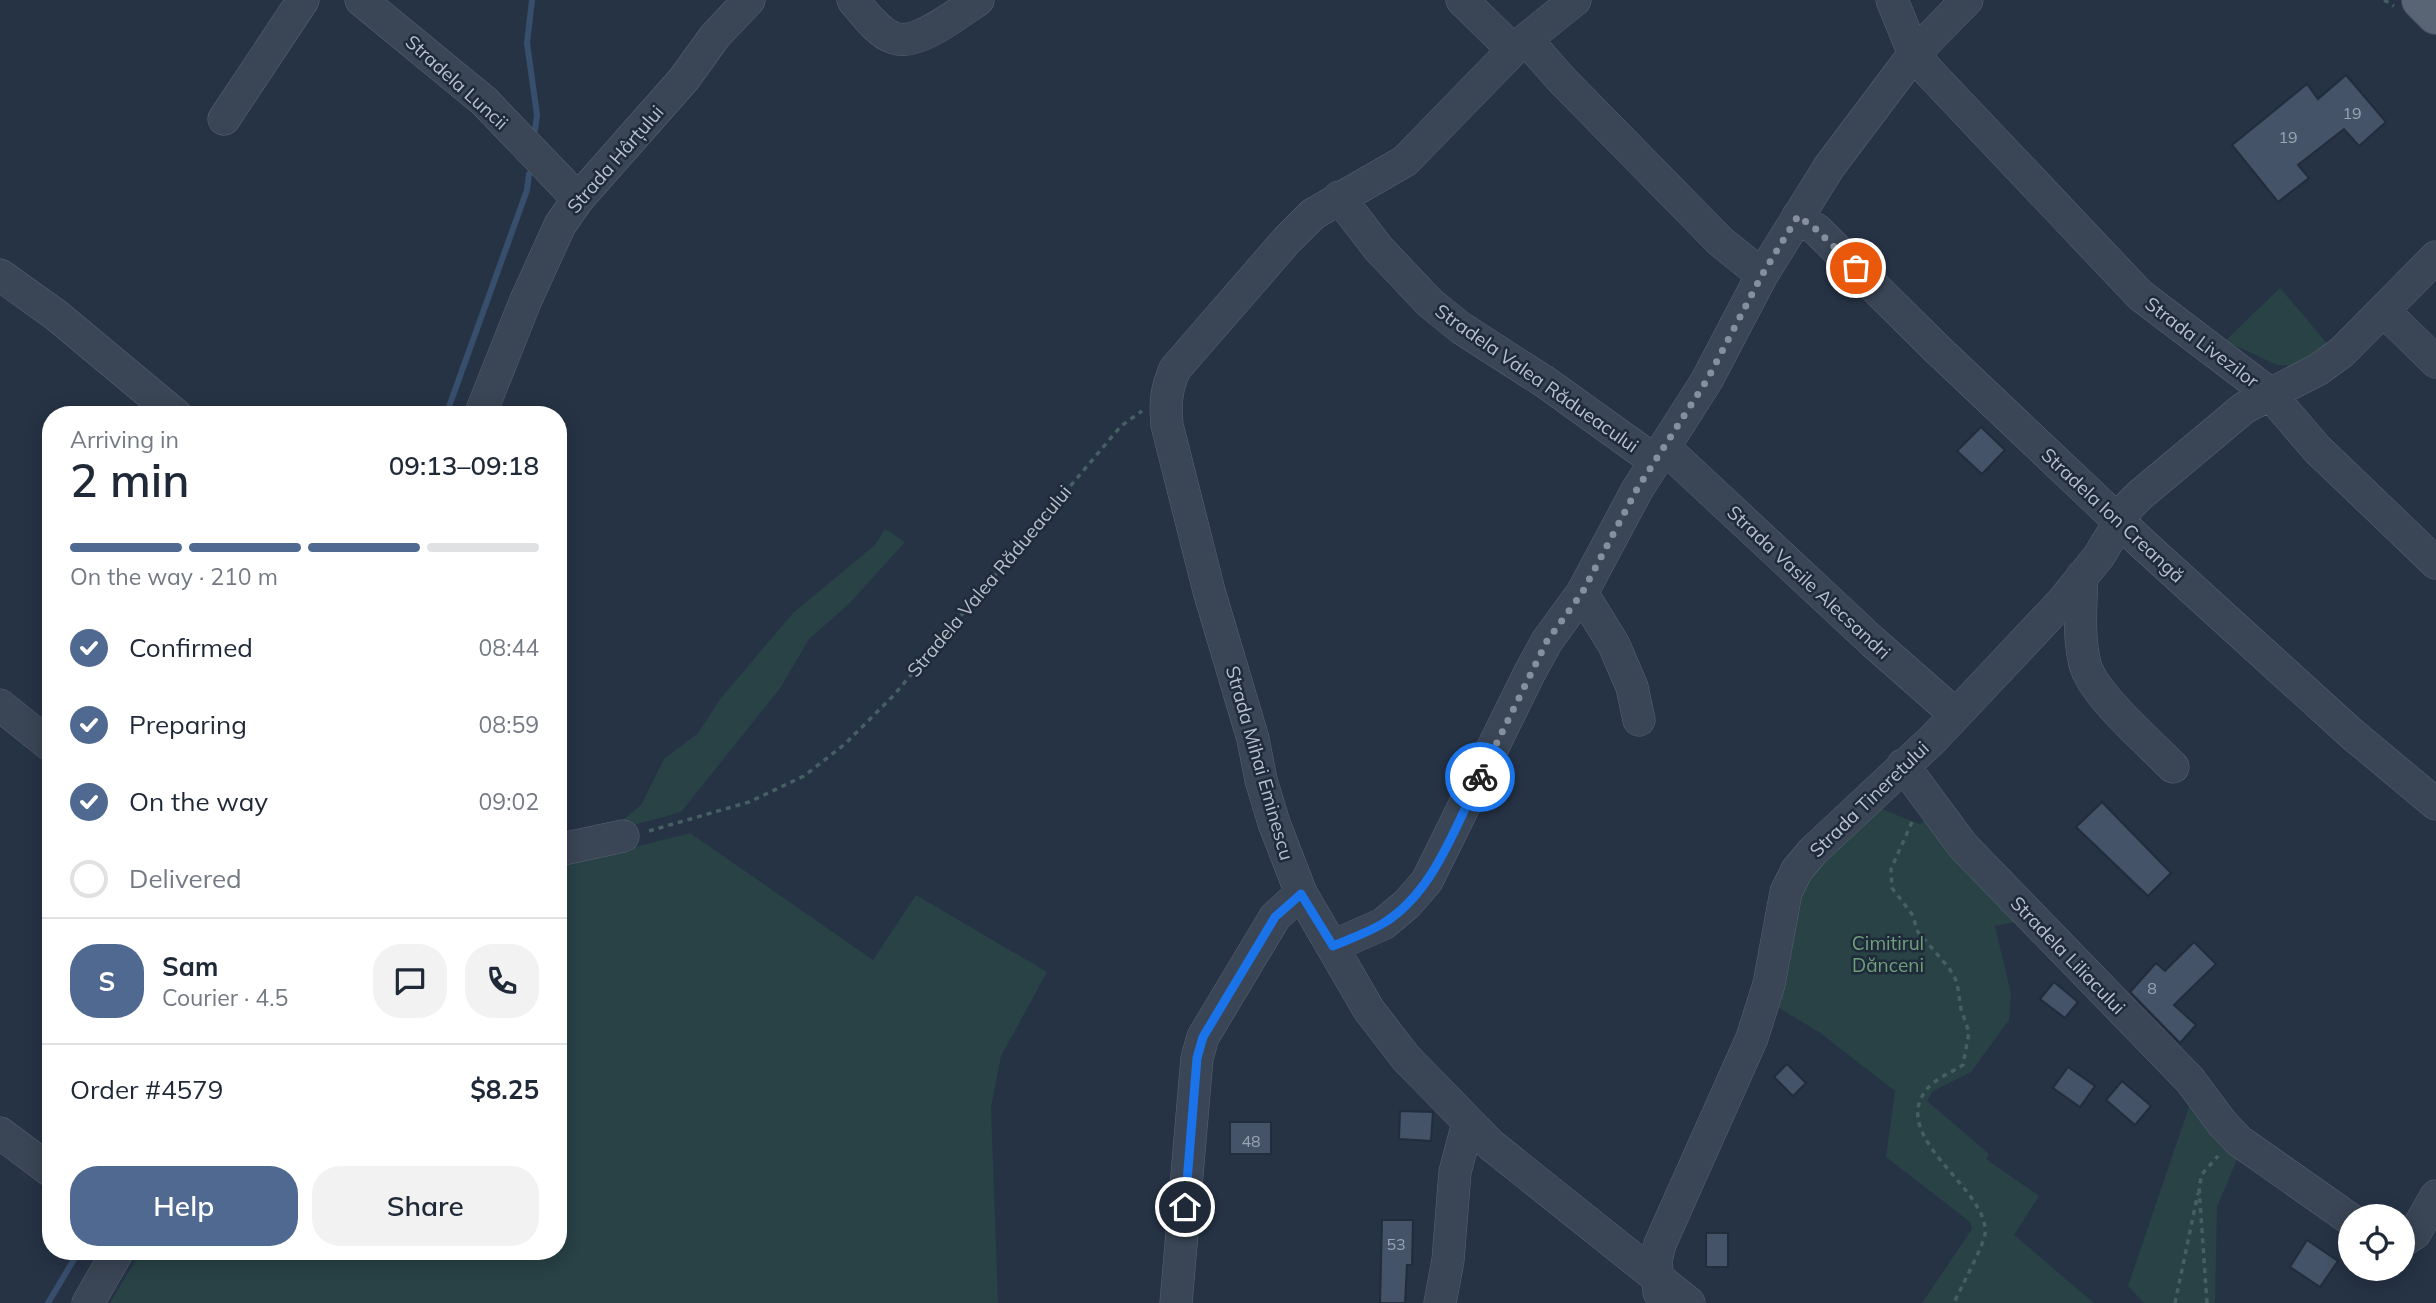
<!DOCTYPE html>
<meta charset="utf-8">
<style>
body{margin:0;font-family:Mulish,sans-serif;background:#f2f2f3;color:#1f2937;height:100vh;display:flex;flex-direction:column;font-size:26px;white-space:nowrap}
*{box-sizing:border-box;margin:0}
p{font-size:23px;color:#747a83}
.icon{flex:none;width:38px;height:38px;fill:none;stroke:currentColor;stroke-width:2;stroke-linecap:round;stroke-linejoin:round}
.map{position:relative;flex:1;overflow:hidden}
.drawer{position:absolute;left:42px;top:406px;width:525px;height:854px;display:flex;flex-direction:column;background:#fff;border-radius:28px;box-shadow:0 4px 18px #0003}
.drawer>*{flex:none}
.controls{position:absolute;left:2338px;top:1204px;display:grid;gap:14px}
.controls a{display:grid;place-items:center;width:77px;height:77px;border-radius:50%;background:#fff;box-shadow:0 4px 18px #0003;font-size:35px}
.pin{position:absolute;display:grid;place-items:center;width:60px;height:60px;color:#fff;margin:-30px;border:4px solid #fff;border-radius:50%;box-shadow:0 2px 7px #0007}
.courier{position:absolute;display:grid;place-items:center;width:70px;height:70px;margin:-35px;border:5px solid #1a73e8;border-radius:50%;background:#fff;color:#222;box-shadow:0 2px 9px #0007}
.overview em{font-style:normal;font-weight:600}
.overview div{display:flex;flex-direction:column-reverse}
.overview{display:flex;align-items:center;justify-content:space-between;height:119px;padding:0 28px}
h1{font-size:46px;font-weight:600;line-height:52px}
.bar{display:grid;grid-template-columns:repeat(4,1fr);gap:10px 7px;align-content:center;height:84px;padding:0 28px}
.bar i{height:9px;border-radius:5px;background:#e0e1e3}
.bar .active{background:#506991}
.bar p{grid-column:span 4}
.line{display:flex;align-items:center;gap:18px;padding:0 28px;border-top:2px solid #e0e1e3}
.line div{flex:1}
.round{display:grid;place-items:center;flex:none;width:74px;height:74px;border-radius:28px;background:#f2f2f3}
ol{padding:0 28px;list-style:none}
li{display:flex;align-items:center;gap:21px;height:77px}
li p{margin-inline-start:auto}
li .icon{padding:7px;border-radius:50%;background:#506991;color:#fff;stroke-width:4}
li:last-child{color:#747a83}
li i{width:38px;height:38px;border:4px solid #e0e1e3;border-radius:50%}
.cta{display:flex;gap:14px;margin-top:auto;padding:14px 28px}
.cta a{flex:1;height:80px;border-radius:28px;background:#506991;color:#fff;font-size:28px;font-weight:600;line-height:80px;text-align:center}
.cta a+a{background:#f2f2f3;color:#1f2937}
.map>svg:first-child{display:block}
</style>
<div class="map">
<svg width="2436" height="1303" viewBox="0 0 2436 1303">
<rect width="100%" height="100%" fill="#263345"/>
<!-- green -->
<path fill="#284246" d="M 2280,288 L 2330,347 L 2298,366 L 2277,365 L 2225,341 Z
M 885,529 L 905,542 L 848,605 L 809,639 L 781,687 L 681,812 L 609,832 L 641,805 L 664,759 L 698,733 L 721,698 L 793,613 L 875,545 Z
M 1876,807 L 1920,824 L 1930,817 L 2020,921 L 1995,926 L 2011,994 L 2009,1020 L 1971,1072 L 1933,1091 L 1927,1101 L 1989,1154 L 1986,1159 L 2039,1196 L 2014,1235 L 2094,1303 L 1922,1303 L 1972,1229 L 1970,1222 L 1886,1157 L 1895,1091 L 1819,1032 L 1777,1007 L 1794,890 Z
M 690,833 L 873,960 L 916,895 L 1047,972 L 1001,1056 L 991,1107 L 998,1303 L 110,1303 L 141,1251 L 558,1251 L 558,862 L 620,851 Z
M 2192,1098 L 2241,1150 L 2217,1207 L 2215,1303 L 2144,1303 L 2128,1286 Z"/>
<g fill="none" stroke-linecap="round" stroke-linejoin="round">
<!-- stream -->
<path stroke="#384e6d" stroke-width="6" d="M 532,0 L 527,43 L 537,115 L 535,130
M 446,415 L 527,190 L 529,174
M 48,1303 L 79,1251"/>
</g>
<!-- building -->
<path fill="#445367" stroke="#212c3c" stroke-width="2" d="M 2346,75 L 2386,122 L 2359,146 L 2344,129 L 2298,165 L 2309,178 L 2278,202 L 2232,145 L 2307,84 L 2318,99 Z
M 1981,427 L 2005,450 L 1982,474 L 1957,451 Z
M 2102,802 L 2171,873 L 2148,896 L 2076,827 Z
M 2194,942 L 2216,964 L 2174,1005 L 2196,1025 L 2180,1043 L 2130,992 L 2156,963 L 2165,971 Z
M 2054,982 L 2078,1002 L 2065,1018 L 2040,999 Z
M 1787,1064 L 1806,1083 L 1793,1096 L 1774,1077 Z
M 2068,1067 L 2095,1086 L 2080,1107 L 2053,1088 Z
M 2122,1081 L 2151,1106 L 2135,1125 L 2106,1100 Z
M 1400,1111 L 1433,1112 L 1431,1141 L 1399,1139 Z
M 1230,1122 L 1271,1122 L 1271,1154 L 1230,1154 Z
M 1382,1220 L 1413,1220 L 1412,1265 L 1407,1265 L 1405,1303 L 1380,1303 Z
M 1706,1233 L 1728,1233 L 1728,1267 L 1706,1267 Z
M 2307,1240 L 2338,1261 L 2320,1287 L 2290,1267 Z"/>
<g fill="none" stroke-linecap="round" stroke-linejoin="round">
<defs>
<path id="minor" d="M 361,0 L 484,101 L 578,199
M 853,0 C 864,13 878,33 894,38 C 917,47 959,12 978,0
M 1462,0 L 1513,50
M 1575,0 L 1513,50 L 1405,161 L 1313,214 L 1287,240 L 1175,369 C 1166,389 1165,404 1167,425 L 1209,591 L 1253,739 L 1261,780 L 1274,823 L 1301,893 L 1369,1010 L 1406,1058 L 1491,1145 L 1689,1303
M 1892,0 L 1914,54 L 1929,72 L 2140,295 L 2269,393 L 2317,449 L 2436,563
M 1527,40 L 1561,79 L 1720,241 L 1762,275
M 224,119 L 303,0
M 1339,197 L 1378,248 L 1430,303 L 1461,328 L 1545,382 L 1655,461
M 1798,216 L 1817,230 L 1936,348 L 2144,545 L 2352,734 L 2436,804
M 0,275 L 56,315 L 176,415
M 2384,311 L 2436,362
M 480,415 L 525,302 L 560,225 L 578,199 L 684,79 L 715,36 L 749,0
M 1665,448 L 1873,642 L 1955,714
M 2082,576 C 2081,605 2078,636 2085,664 C 2093,695 2150,743 2173,767
M 1582,593 L 1614,645 L 1632,687 L 1639,720
M 0,705 L 51,746
M 1903,765 L 1963,846 L 2190,1080 L 2222,1123 L 2239,1141 L 2350,1219
M 558,850 L 623,836
M 1333,946 L 1383,924 L 1407,904 L 1427,881 L 1530,672 L 1547,641 L 1582,593 L 1637,490 L 1707,380 L 1762,275 L 1829,167 L 1914,54 L 1967,0
M 0,1133 L 51,1171
M 2403,1241 L 2415,1233 L 2436,1196
M 1659,1292 L 1656,1261 L 1660,1244 L 1752,1038 L 1769,984 L 1786,892 L 1797,870 L 1813,851 L 1933,739 L 2061,603 L 2099,556 L 2129,506 L 2140,495 L 2244,408 L 2319,369 L 2342,352 L 2436,257
M 88,1303 L 118,1251
M 1176,1303 L 1197,1058 L 1203,1037 L 1275,917 L 1301,893
M 1440,1303 L 1448,1260 L 1455,1172 L 1468,1123"/>
<path id="major" d="M 2421,0 L 2436,15"/>
</defs>
<!-- minor casing -->
<use href="#minor" stroke="#596372" stroke-width="33"/>
<!-- major casing -->
<use href="#major" stroke="#444e5e" stroke-width="40"/>
<!-- path -->
<path stroke="#465f62" stroke-width="3.5" stroke-dasharray="5 5" stroke-linecap="butt" d="M 2384,0 L 2394,6
M 1912,822 L 1891,869 L 1892,888 L 1912,914 L 1918,932 L 1949,968 L 1957,982 L 1961,1009 L 1969,1032 L 1963,1065 C 1952,1072 1935,1079 1927,1089 C 1887,1138 1990,1189 1985,1234 C 1983,1247 1961,1287 1954,1303
M 649,831 L 749,802 L 804,776 L 845,744 L 894,695 L 1121,426 L 1142,411
M 2175,1303 L 2198,1193
M 2207,1303 L 2199,1187 L 2202,1174 L 2218,1156"/>
<!-- minor -->
<use href="#minor" stroke="#3a4555" stroke-width="32"/>
<!-- major -->
<use href="#major" stroke="#596474" stroke-width="38"/>
</g>
<g fill="none" stroke-linecap="round" stroke-linejoin="round">
<!-- done -->
<path stroke="#858f9e" stroke-width="7" stroke-dasharray="0 12.6" d="M 1480,777 L 1547,641 L 1582,593 L 1637,489 L 1707,380 L 1762,275 L 1798,216 L 1817,230 L 1856,268"/>
<!-- route -->
<path stroke="#1a73e8" stroke-width="9" d="M 1185,1207 L 1197,1058 L 1203,1037 L 1275,917 L 1301,894 L 1333,946 C 1349,939 1367,933 1382,924 C 1433,894 1455,827 1480,777"/>
</g>
<g text-anchor="middle" dominant-baseline="central" stroke-width="5" stroke-linejoin="round" paint-order="stroke">
<!-- number labels -->
<g font-size="16" fill="#9ba5b4">
<text x="2352" y="113">19</text>
<text x="2288" y="137">19</text>
<text x="2152" y="988">8</text>
<text x="1251" y="1141">48</text>
<text x="1396" y="1244">53</text>
</g>
<!-- street labels -->
<g font-size="19" fill="#b8c0ce" stroke="#1f2a3a">
<text transform="translate(457 82) rotate(42)">Stradela Luncii</text>
<text transform="translate(615 159) rotate(-49)">Strada Hârțului</text>
<text transform="translate(2202 342) rotate(37)">Strada Livezilor</text>
<text transform="translate(1537 378) rotate(35)">Stradela Valea Rădueacului</text>
<text transform="translate(2113 515) rotate(43)">Stradela Ion Creangă</text>
<text transform="translate(989 581) rotate(-50)">Stradela Valea Rădueacului</text>
<text transform="translate(1809 582) rotate(43)">Strada Vasile Alecsandri</text>
<text transform="translate(1260 763) rotate(74)">Strada Mihai Eminescu</text>
<text transform="translate(1869 799) rotate(-44)">Strada Tineretului</text>
<text transform="translate(2068 955) rotate(46)">Stradela Liliacului</text>
</g>
<!-- park labels -->
<g font-size="19" fill="#6ea07a" stroke="#1f2a3a">
<text x="1888" y="943">Cimitirul<tspan x="1888" dy="22">Dănceni</tspan></text>
</g>
</g>
</svg>
<div class="controls">
<a><svg class="icon" aria-label="locate" viewBox="0 0 24 24"><circle cx="12" cy="12" r="6"/><path d="M12 2v4M12 18v4M2 12h4M18 12h4"/></svg></a>
</div>
<div class="pin" style="left:1856px;top:268px;background:#ea580c"><svg class="icon" aria-label="bag" viewBox="0 0 24 24"><path d="M5 8h14l-1 12H6zM9 8a3 3 0 0 1 6 0"/></svg></div>
<div class="pin" style="left:1185px;top:1207px;background:#1f2937"><svg class="icon" aria-label="home" viewBox="0 0 24 24"><path d="M3 11l9-7 9 7M6 9v11h12V9"/></svg></div>
<div class="courier" style="left:1480px;top:777px"><svg class="icon" aria-label="bike" viewBox="0 0 24 24"><circle cx="6" cy="16" r="4"/><circle cx="18" cy="16" r="4"/><path d="M6 16l4-8h5l3 8M10 8l3 8H6M13 5h3"/></svg></div>
<section class="drawer">
<div class="overview"><div><h1>2 min</h1><p>Arriving in</p></div><em>09:13–09:18</em></div>
<div class="bar"><i class="active"></i><i class="active"></i><i class="active"></i><i></i><p>On the way · 210 m</p></div>
<ol>
<li><svg class="icon" aria-label="check" viewBox="0 0 24 24"><path d="M5 12l5 5 9-10"/></svg>Confirmed<p>08:44</p></li>
<li><svg class="icon" aria-label="check" viewBox="0 0 24 24"><path d="M5 12l5 5 9-10"/></svg>Preparing<p>08:59</p></li>
<li><svg class="icon" aria-label="check" viewBox="0 0 24 24"><path d="M5 12l5 5 9-10"/></svg>On the way<p>09:02</p></li>
<li><i></i>Delivered</li>
</ol>
<div class="line" style="height:126px"><b class="round" style="background:#506991;color:#fff">S</b><div><b>Sam</b><p>Courier · 4.5</p></div><a class="round"><svg class="icon" aria-label="chat" viewBox="0 0 24 24"><path d="M4 5h16v11H9l-5 4z"/></svg></a><a class="round"><svg class="icon" aria-label="phone" viewBox="0 0 24 24"><path d="M5 4h4l2 5-3 2q2 4 5 5l2-3 5 2v4C11 20 4 13 5 4z"/></svg></a></div>
<div class="line" style="height:91px"><div>Order #4579</div><b>$8.25</b></div>
<div class="cta"><a>Help</a><a>Share</a></div>
</section>
</div>
